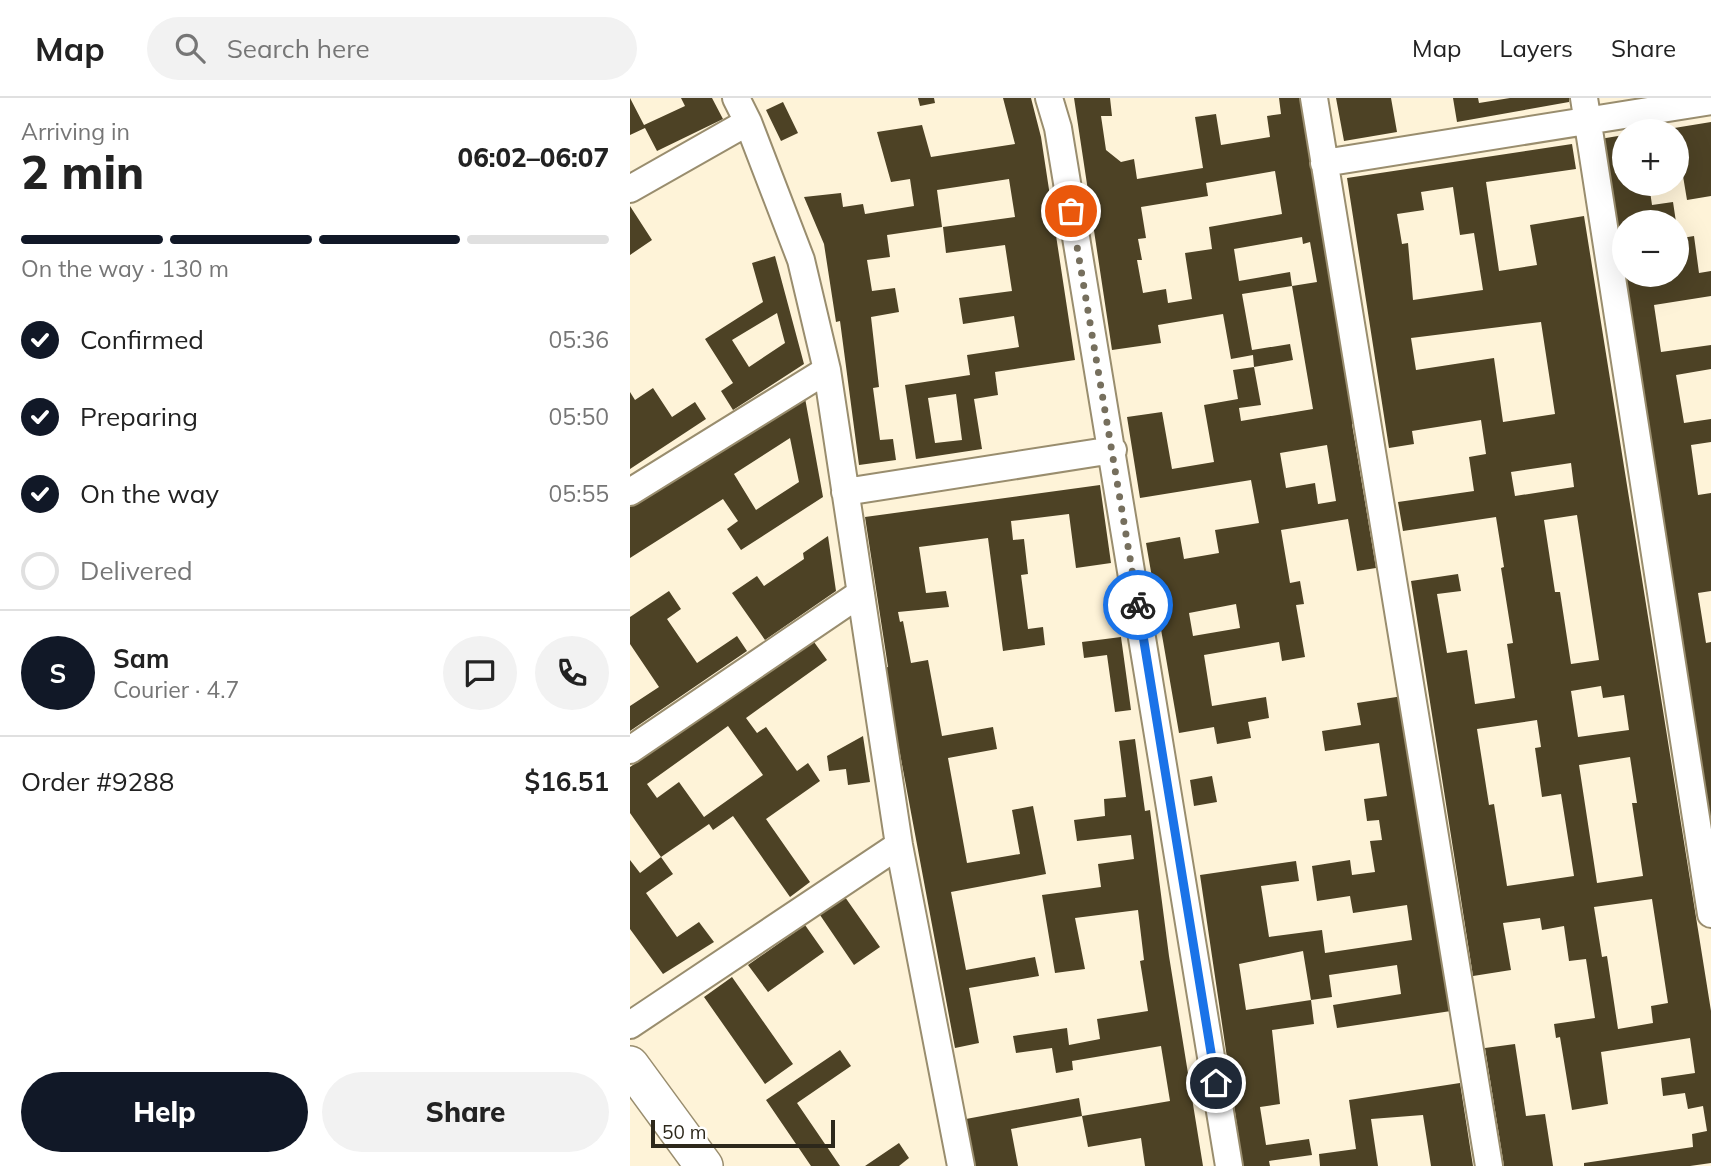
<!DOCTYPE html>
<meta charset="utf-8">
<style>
body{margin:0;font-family:Mulish,sans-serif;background:#f2f2f2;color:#222;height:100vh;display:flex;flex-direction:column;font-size:26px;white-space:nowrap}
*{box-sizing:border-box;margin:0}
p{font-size:23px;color:#767676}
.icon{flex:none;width:38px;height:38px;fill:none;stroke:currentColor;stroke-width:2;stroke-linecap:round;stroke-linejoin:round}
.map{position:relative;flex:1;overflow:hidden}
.panel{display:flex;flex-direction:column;background:#fff;width:630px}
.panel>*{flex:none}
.tools{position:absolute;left:982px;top:21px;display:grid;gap:14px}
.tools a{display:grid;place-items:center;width:77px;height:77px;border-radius:50%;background:#fff;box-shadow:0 7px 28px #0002;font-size:35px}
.scale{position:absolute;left:21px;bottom:18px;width:184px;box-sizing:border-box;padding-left:7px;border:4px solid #2d281b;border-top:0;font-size:19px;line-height:24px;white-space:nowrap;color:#2d281b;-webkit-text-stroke:5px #fff;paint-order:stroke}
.pin{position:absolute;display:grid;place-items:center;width:60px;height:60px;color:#fff;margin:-30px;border:4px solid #fff;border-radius:50%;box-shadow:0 2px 7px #0007}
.courier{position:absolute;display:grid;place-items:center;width:70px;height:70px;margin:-35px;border:5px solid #1a73e8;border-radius:50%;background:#fff;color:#222;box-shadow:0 2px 9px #0007}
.head em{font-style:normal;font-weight:800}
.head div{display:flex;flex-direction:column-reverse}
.head{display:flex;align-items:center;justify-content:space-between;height:119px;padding:0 21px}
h1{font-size:46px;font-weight:800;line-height:52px}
.bar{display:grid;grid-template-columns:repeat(4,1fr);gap:10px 7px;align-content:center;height:84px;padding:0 21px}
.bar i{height:9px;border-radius:5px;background:#e0e0e0}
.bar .active{background:#111827}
.bar p{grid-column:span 4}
.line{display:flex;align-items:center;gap:18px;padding:0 21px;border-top:2px solid #e0e0e0}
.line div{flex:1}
.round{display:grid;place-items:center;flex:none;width:74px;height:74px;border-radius:37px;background:#f2f2f2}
ol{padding:0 21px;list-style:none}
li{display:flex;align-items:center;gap:21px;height:77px}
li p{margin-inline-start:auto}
li .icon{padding:7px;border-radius:50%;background:#111827;color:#fff;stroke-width:4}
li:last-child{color:#767676}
li i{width:38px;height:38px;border:4px solid #e0e0e0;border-radius:50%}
.primary-button{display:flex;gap:14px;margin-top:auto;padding:14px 21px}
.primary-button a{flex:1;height:80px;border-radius:42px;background:#111827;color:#fff;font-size:28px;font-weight:800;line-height:80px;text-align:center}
.primary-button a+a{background:#f2f2f2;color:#222}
header{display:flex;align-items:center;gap:42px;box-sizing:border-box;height:98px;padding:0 35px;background:#fff;border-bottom:2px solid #e0e0e0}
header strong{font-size:33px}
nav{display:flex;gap:38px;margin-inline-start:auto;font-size:24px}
.search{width:490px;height:63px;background:#f2f2f2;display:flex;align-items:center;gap:18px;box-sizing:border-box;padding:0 24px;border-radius:38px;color:#767676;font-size:26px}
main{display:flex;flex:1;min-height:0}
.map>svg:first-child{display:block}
</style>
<header>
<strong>Map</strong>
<div class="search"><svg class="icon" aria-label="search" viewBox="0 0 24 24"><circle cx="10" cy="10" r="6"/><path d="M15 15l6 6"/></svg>Search here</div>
<nav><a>Map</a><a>Layers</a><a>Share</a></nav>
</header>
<main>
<section class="panel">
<div class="head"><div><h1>2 min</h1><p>Arriving in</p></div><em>06:02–06:07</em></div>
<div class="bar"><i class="active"></i><i class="active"></i><i class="active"></i><i></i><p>On the way · 130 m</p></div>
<ol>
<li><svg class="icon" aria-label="check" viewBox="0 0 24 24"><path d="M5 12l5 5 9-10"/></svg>Confirmed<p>05:36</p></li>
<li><svg class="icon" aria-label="check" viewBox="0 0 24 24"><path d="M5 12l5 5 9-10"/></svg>Preparing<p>05:50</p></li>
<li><svg class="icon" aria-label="check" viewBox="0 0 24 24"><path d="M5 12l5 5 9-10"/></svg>On the way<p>05:55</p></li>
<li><i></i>Delivered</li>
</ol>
<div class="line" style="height:126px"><b class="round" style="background:#111827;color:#fff">S</b><div><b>Sam</b><p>Courier · 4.7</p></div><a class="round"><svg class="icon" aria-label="chat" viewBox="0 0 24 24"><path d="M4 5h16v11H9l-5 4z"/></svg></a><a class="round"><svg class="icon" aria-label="phone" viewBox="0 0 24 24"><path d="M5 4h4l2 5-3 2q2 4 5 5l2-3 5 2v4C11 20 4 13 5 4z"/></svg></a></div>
<div class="line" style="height:91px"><div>Order #9288</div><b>$16.51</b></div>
<div class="primary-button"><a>Help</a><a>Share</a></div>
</section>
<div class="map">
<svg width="1081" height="1068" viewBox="0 0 1081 1068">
<rect width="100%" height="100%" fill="#fef3d8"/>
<!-- building -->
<path fill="#4d4225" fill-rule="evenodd" d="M 0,0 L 14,27 L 55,8 L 51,0 L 82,0 L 93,21 L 27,53 L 15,30 L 0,37 Z
M 288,0 L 304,0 L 305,5 L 290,8 Z
M 373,0 L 401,0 L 411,39 L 445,262 L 365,274 L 368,297 L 344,301 L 352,351 L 286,361 L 275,287 L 340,277 L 337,257 L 389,249 L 384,218 L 333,226 L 329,200 L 382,193 L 375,147 L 316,155 L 313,129 L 385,119 L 379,81 L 307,92 L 312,129 L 257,137 L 260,159 L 237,162 L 242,193 L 265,190 L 269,214 L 241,219 L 249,289 L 243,290 L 250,342 L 263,341 L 266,362 L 229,367 L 210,223 L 206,224 L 194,146 L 174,99 L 211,95 L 213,109 L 233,106 L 235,116 L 284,108 L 280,81 L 261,84 L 247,34 L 292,27 L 301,59 L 385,46 ZM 326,296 L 332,342 L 305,345 L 298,300 Z
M 444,0 L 480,0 L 482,18 L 471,18 L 476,52 L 491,64 L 504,61 L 507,81 L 573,70 L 565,19 L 586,16 L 591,47 L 640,39 L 637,18 L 651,16 L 649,0 L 677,0 L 726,325 L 722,326 L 746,470 L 727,473 L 718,421 L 651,432 L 660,485 L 670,483 L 674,506 L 666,507 L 675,559 L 652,563 L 649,544 L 574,557 L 582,608 L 636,599 L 639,620 L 618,624 L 621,640 L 587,646 L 584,629 L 549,635 L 516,445 L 550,439 L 554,461 L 589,455 L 585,432 L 629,425 L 621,382 L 510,400 L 497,319 L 532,314 L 542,371 L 584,364 L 574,307 L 608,301 L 603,272 L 624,269 L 631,307 L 609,310 L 611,323 L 683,311 L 662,188 L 612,196 L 622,252 L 660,246 L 663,262 L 624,269 L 623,257 L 601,261 L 593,216 L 528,227 L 531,245 L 482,252 ZM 645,73 L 652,116 L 579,129 L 582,151 L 555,155 L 562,201 L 538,205 L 536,191 L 513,195 L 507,162 L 512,162 L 508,141 L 516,140 L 511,109 L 578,98 L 576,85 ZM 672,139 L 673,146 L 680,144 L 687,184 L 662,188 L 660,174 L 609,183 L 604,151 ZM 697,347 L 706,403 L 688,406 L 685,385 L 656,390 L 650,355 ZM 606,506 L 610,530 L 563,538 L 559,515 Z
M 706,0 L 761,0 L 767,34 L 714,43 Z
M 823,0 L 848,0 L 849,5 L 880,0 L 939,0 L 939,4 L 827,24 Z
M 153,4 L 168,35 L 151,43 L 136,12 Z
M 1081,24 L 1081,98 L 1057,102 L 1050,60 L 1046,60 L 1046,33 L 1032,32 Z
M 994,37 L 994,86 L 1019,86 L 1022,107 L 1043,104 L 1046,124 L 994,124 L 994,177 L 1046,177 L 1046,141 L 1064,138 L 1069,175 L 1081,173 L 1081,198 L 1024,207 L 1031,254 L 1081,247 L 1081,271 L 1046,277 L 1054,325 L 1081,321 L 1081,344 L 1061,347 L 1068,397 L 1081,395 L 1081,493 L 1068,495 L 1076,545 L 1081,544 L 1081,723 L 970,41 Z
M 942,46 L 946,71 L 856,84 L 869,173 L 907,167 L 900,127 L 954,118 L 1081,913 L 1081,1065 L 1060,1068 L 954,1068 L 954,1065 L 1063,1049 L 1062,1036 L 1077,1033 L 1073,1008 L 1058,1011 L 1055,995 L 1033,998 L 1031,980 L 1065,975 L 1060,940 L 971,954 L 978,1006 L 942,1012 L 930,939 L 926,940 L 924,926 L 965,920 L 956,861 L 939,863 L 934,828 L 912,832 L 910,820 L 873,825 L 881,872 L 843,878 L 781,483 L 828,476 L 831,493 L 807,496 L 817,555 L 837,552 L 845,606 L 885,600 L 877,546 L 883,545 L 871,470 L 874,469 L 866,419 L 773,433 L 768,404 L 844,393 L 839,359 L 856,356 L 851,322 L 782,333 L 784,346 L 759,350 L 717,80 ZM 823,89 L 830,137 L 844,135 L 853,192 L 783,202 L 778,145 L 772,146 L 767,116 L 794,112 L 791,94 ZM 911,224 L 925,316 L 873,324 L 864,260 L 786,272 L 781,240 ZM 941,365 L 944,389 L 885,398 L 881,374 ZM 947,417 L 969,562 L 941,566 L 930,494 L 925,494 L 914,422 ZM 971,588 L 973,600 L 994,597 L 999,632 L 948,639 L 941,593 ZM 907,622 L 911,649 L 905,650 L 912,699 L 931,696 L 944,778 L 877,788 L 864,706 L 859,707 L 847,631 ZM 1000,659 L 1007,705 L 1002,705 L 1013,778 L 967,785 L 949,667 ZM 1022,801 L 1038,905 L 1021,908 L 1023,925 L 988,931 L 977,858 L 972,859 L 964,809 Z
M 0,108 L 22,142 L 0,157 Z
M 145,158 L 174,266 L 103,312 L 91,293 L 103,285 L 75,241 L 133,204 L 122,165 ZM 147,215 L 155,245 L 119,269 L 102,242 Z
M 23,290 L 42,319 L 65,304 L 76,321 L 0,371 L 0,294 L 5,302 Z
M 175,300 L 193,399 L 111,452 L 97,431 L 108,423 L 93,401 L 0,460 L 0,405 L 86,349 L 89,354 ZM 160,340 L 169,384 L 126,412 L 104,376 Z
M 470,387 L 481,465 L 446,470 L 439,416 L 381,423 L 383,442 L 394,441 L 398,476 L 391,477 L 398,531 L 413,529 L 415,547 L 373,553 L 358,440 L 289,449 L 296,495 L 316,493 L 319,509 L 268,514 L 270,524 L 273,523 L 281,565 L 298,562 L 312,638 L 363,629 L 367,651 L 318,660 L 337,765 L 390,756 L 382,712 L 403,708 L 416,776 L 321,794 L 336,872 L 405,859 L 409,878 L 339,890 L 349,945 L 325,950 L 254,570 L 258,569 L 235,419 Z
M 198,438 L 206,493 L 135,542 L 102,495 L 127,478 L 134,488 L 174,461 L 173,455 Z
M 39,493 L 51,511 L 37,521 L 67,565 L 107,538 L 117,553 L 0,633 L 0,608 L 29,589 L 0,546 L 0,519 Z
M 491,539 L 501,612 L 485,614 L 477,557 L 454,560 L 452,544 Z
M 184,544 L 197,562 L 116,620 L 127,635 L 136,629 L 167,673 L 178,665 L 190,683 L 136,721 L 180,784 L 160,799 L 103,718 L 83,732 L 79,726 L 31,759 L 43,776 L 16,795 L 47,839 L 69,824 L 84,844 L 33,876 L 0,831 L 0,762 L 10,775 L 31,759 L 0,715 L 0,669 ZM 98,628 L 133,677 L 74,719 L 49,684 L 27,700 L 17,686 Z
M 773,598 L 821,913 L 707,930 L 703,907 L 771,896 L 767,867 L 699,877 L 702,899 L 681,902 L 673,853 L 609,866 L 616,912 L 681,902 L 684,926 L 642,932 L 650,1006 L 630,1009 L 636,1047 L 679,1041 L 682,1057 L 639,1063 L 640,1068 L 613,1068 L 570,777 L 666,763 L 669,783 L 631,788 L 639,839 L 692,832 L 695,855 L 782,842 L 777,807 L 723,815 L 720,798 L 687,803 L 682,768 L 720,762 L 722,777 L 745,774 L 740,743 L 752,742 L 749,722 L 737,723 L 734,701 L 757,698 L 749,645 L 695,653 L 692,633 L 731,627 L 727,605 Z
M 233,638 L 240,684 L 218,687 L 216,671 L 199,673 L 197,658 Z
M 505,641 L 515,713 L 520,712 L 539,858 L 573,1068 L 515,1068 L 511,1040 L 458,1049 L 452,1018 L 381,1031 L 388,1068 L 345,1068 L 336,1021 L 449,1000 L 452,1018 L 540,1003 L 531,948 L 442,963 L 443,972 L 426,975 L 422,950 L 386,955 L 383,938 L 437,930 L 439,947 L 470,941 L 467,921 L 518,913 L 510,863 L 514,862 L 508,812 L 445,820 L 455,871 L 425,875 L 412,797 L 471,789 L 468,766 L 504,761 L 501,737 L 447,743 L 444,722 L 475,718 L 474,701 L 496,699 L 489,643 Z
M 582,678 L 587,704 L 564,708 L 560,682 Z
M 215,799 L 250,849 L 224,867 L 190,817 Z
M 175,827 L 194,854 L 138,894 L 118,867 Z
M 102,879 L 163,966 L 135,986 L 74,899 Z
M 885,946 L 896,1018 L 915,1016 L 923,1068 L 874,1068 L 855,950 Z
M 210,952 L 221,968 L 167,1005 L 210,1068 L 181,1068 L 136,1002 Z
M 830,985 L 843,1068 L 801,1068 L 793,1017 L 741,1021 L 748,1068 L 690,1068 L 689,1056 L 726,1051 L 719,1002 Z
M 269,1045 L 279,1060 L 269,1068 L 235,1068 Z"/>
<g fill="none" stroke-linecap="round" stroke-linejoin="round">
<defs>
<path id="minor" d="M 419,0 L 428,30 L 599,1068
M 684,0 L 859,1068
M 954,0 L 1081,816
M 118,24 L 171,162 L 197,272 L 269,747 L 331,1068
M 694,65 L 1081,3
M 0,91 L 118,24 L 106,0
M 0,394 L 197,272
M 215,394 L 483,352
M 0,652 L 231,495
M 0,927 L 269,747"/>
<path id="secondary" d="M 0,967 L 74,1068"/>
</defs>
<!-- minor casing -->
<use href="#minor" stroke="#998d6e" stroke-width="30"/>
<!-- secondary casing -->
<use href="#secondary" stroke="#998d6e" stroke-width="40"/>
<!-- minor -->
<use href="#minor" stroke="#fff" stroke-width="26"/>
<!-- secondary -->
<use href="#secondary" stroke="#fff" stroke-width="37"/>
</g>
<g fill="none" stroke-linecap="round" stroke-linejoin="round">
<!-- done -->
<path stroke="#766f5d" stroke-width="7" stroke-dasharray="0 12.6" d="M 441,113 L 508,507"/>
<!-- route -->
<path stroke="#1a73e8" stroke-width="9" d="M 508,507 L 586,985"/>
</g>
</svg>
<div class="tools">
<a>+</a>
<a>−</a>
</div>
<div class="scale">50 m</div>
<div class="pin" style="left:441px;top:113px;background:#ea580c"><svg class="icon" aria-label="bag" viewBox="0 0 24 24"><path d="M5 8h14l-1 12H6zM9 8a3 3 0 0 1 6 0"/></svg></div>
<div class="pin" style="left:586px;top:985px;background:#1f2937"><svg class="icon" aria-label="home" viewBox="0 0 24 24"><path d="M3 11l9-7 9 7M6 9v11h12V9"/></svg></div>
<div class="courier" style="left:508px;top:507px"><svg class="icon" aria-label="bike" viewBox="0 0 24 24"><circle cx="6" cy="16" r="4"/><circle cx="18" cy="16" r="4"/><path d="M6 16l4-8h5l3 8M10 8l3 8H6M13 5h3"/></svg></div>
</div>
</main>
